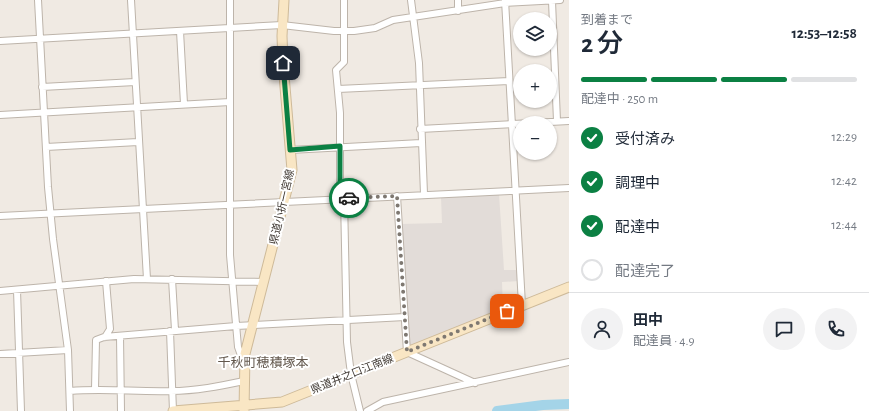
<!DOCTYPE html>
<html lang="ja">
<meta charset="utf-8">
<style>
body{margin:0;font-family:"Alegreya Sans","Noto Sans JP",sans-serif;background:#f2f2f3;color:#1f2937;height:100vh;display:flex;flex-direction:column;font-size:15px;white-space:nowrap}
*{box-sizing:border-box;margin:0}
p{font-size:13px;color:#747a83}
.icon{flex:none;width:22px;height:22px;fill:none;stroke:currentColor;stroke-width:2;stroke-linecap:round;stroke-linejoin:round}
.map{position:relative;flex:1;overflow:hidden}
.details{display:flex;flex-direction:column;background:#fff;width:300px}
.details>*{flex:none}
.fabs{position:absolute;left:513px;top:12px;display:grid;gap:8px}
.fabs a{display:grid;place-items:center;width:44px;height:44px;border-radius:50%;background:#fff;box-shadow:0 1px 3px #0004;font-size:20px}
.pin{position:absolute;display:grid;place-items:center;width:34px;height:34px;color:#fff;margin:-17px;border-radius:8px;box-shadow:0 2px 6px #0006}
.courier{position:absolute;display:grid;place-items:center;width:40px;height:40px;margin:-20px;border:3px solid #0b8043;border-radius:50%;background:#fff;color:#222;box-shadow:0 1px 5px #0007}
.head em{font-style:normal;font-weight:600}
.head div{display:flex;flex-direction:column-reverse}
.head{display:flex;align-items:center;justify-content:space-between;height:68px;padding:0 12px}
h1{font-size:26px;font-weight:600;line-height:30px}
.bar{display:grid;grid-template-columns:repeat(4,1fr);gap:6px 4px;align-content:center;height:48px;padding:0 12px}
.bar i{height:5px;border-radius:3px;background:#e0e1e3}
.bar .active{background:#0b8043}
.bar p{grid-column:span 4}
.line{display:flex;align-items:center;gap:10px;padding:0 12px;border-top:1px solid #e0e1e3}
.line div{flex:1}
.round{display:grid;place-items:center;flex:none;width:42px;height:42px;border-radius:21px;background:#f2f2f3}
ol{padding:0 12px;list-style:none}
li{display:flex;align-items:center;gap:12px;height:44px}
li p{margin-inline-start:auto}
li .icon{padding:4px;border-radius:50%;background:#0b8043;color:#fff;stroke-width:4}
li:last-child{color:#747a83}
li i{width:22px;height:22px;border:2px solid #e0e1e3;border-radius:50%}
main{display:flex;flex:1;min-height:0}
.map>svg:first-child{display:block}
</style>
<main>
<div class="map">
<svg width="569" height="411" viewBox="0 0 569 411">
<rect width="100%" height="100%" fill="#f0eae3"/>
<!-- industrial -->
<path fill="#e2dcd8" d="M 499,194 L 504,270 L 518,270 L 519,281 L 502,282 L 503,310 L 409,348 L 401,224 L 442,223 L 441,197 Z"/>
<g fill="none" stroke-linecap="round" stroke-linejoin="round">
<!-- river -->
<path stroke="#a4d4e8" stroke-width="10" d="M 497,411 L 543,405 L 569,404"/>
<defs>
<path id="street" d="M 38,0 L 48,187 L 53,239 L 68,350 L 70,411
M 131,0 L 147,279
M 230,0 L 230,255 L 238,347 L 243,361
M 411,0 L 419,63 L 424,194
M 458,0 L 458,11
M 505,0 L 522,305
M 552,1 L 557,121
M 180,31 L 184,104
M 0,41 L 282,25 L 334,31 L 354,31 L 375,28 L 393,20 L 505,3 L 560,0
M 42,87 L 135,82
M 338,89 L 509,81
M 0,115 L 230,102
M 420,129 L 569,121
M 46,147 L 138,142
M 290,150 L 421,143
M 397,196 L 407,352 L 475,383
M 344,198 L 347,342 L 351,374 L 360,411
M 340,199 L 340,113 L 336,70 L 344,62 L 344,0
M 0,216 L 569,188
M 172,279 L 175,330
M 17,290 L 21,411
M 0,291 L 134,279 L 264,282
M 170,331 L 173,411
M 120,336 L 121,411
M 105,337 L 110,329 L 106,281
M 0,354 L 68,350
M 95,389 L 96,340 L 104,337 L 236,326 L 405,317
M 70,391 C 103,388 137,392 171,391 C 196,391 220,386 244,381
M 367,411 L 383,402 L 569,362"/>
<path id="secondary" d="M 173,411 L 282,402 L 569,287
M 244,411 L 245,354 L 292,170 L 283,63 L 282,36 L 284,0"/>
</defs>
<!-- street casing -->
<use href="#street" stroke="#bdb4aa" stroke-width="8"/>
<!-- secondary casing -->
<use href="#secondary" stroke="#ceba99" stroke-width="11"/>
<!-- street -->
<use href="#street" stroke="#fff" stroke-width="6"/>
<!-- secondary -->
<use href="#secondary" stroke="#f9e6c4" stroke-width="9"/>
</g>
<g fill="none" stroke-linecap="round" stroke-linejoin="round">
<!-- done -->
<path stroke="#7e7871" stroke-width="4" stroke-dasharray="0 7.2" d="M 349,198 L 397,196 L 407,352 L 507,311"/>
<!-- route -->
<path stroke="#0b8043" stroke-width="5" d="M 283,63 L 290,150 L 340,146 L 340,199 L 349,198"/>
</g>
<g text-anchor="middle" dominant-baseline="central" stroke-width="4" stroke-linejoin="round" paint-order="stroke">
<!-- street labels -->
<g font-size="11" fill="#413a34" stroke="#fff">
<text transform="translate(282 207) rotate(-77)">県道小折一宮線</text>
<text transform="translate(352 374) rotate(-22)">県道井之口江南線</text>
</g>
<!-- quarter labels -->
<g font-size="13" fill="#62574c" stroke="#fff">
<text x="263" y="363">千秋町穂積塚本</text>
</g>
</g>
</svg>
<div class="fabs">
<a><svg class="icon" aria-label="layers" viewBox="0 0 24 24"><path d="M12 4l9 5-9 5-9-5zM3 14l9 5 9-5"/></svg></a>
<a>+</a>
<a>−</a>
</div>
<div class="pin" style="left:507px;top:311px;background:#ea580c"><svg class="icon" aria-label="bag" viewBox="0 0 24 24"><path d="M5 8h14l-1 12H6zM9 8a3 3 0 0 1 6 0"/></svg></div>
<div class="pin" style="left:283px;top:63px;background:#1f2937"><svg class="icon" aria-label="home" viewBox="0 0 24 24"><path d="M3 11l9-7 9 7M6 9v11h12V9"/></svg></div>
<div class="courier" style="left:349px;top:198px"><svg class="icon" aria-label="car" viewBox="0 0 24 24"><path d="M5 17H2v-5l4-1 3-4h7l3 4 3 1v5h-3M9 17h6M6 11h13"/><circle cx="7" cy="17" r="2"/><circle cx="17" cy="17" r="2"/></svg></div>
</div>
<section class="details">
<div class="head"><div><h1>2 分</h1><p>到着まで</p></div><em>12:53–12:58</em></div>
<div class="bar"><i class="active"></i><i class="active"></i><i class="active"></i><i></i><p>配達中 · 250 m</p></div>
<ol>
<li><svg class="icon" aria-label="check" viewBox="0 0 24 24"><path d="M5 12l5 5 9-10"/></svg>受付済み<p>12:29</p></li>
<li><svg class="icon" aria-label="check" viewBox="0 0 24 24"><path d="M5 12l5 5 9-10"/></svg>調理中<p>12:42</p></li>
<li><svg class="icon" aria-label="check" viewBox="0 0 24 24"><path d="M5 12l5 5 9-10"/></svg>配達中<p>12:44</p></li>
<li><i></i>配達完了</li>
</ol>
<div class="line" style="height:72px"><a class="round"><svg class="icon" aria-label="person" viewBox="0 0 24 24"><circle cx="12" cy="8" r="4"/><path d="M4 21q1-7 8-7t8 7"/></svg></a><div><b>田中</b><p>配達員 · 4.9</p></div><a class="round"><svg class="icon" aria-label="chat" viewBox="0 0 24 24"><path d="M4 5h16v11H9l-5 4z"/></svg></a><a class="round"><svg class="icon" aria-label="phone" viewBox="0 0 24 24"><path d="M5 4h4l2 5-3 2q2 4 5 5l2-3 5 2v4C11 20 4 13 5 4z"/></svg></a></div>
</section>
</main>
